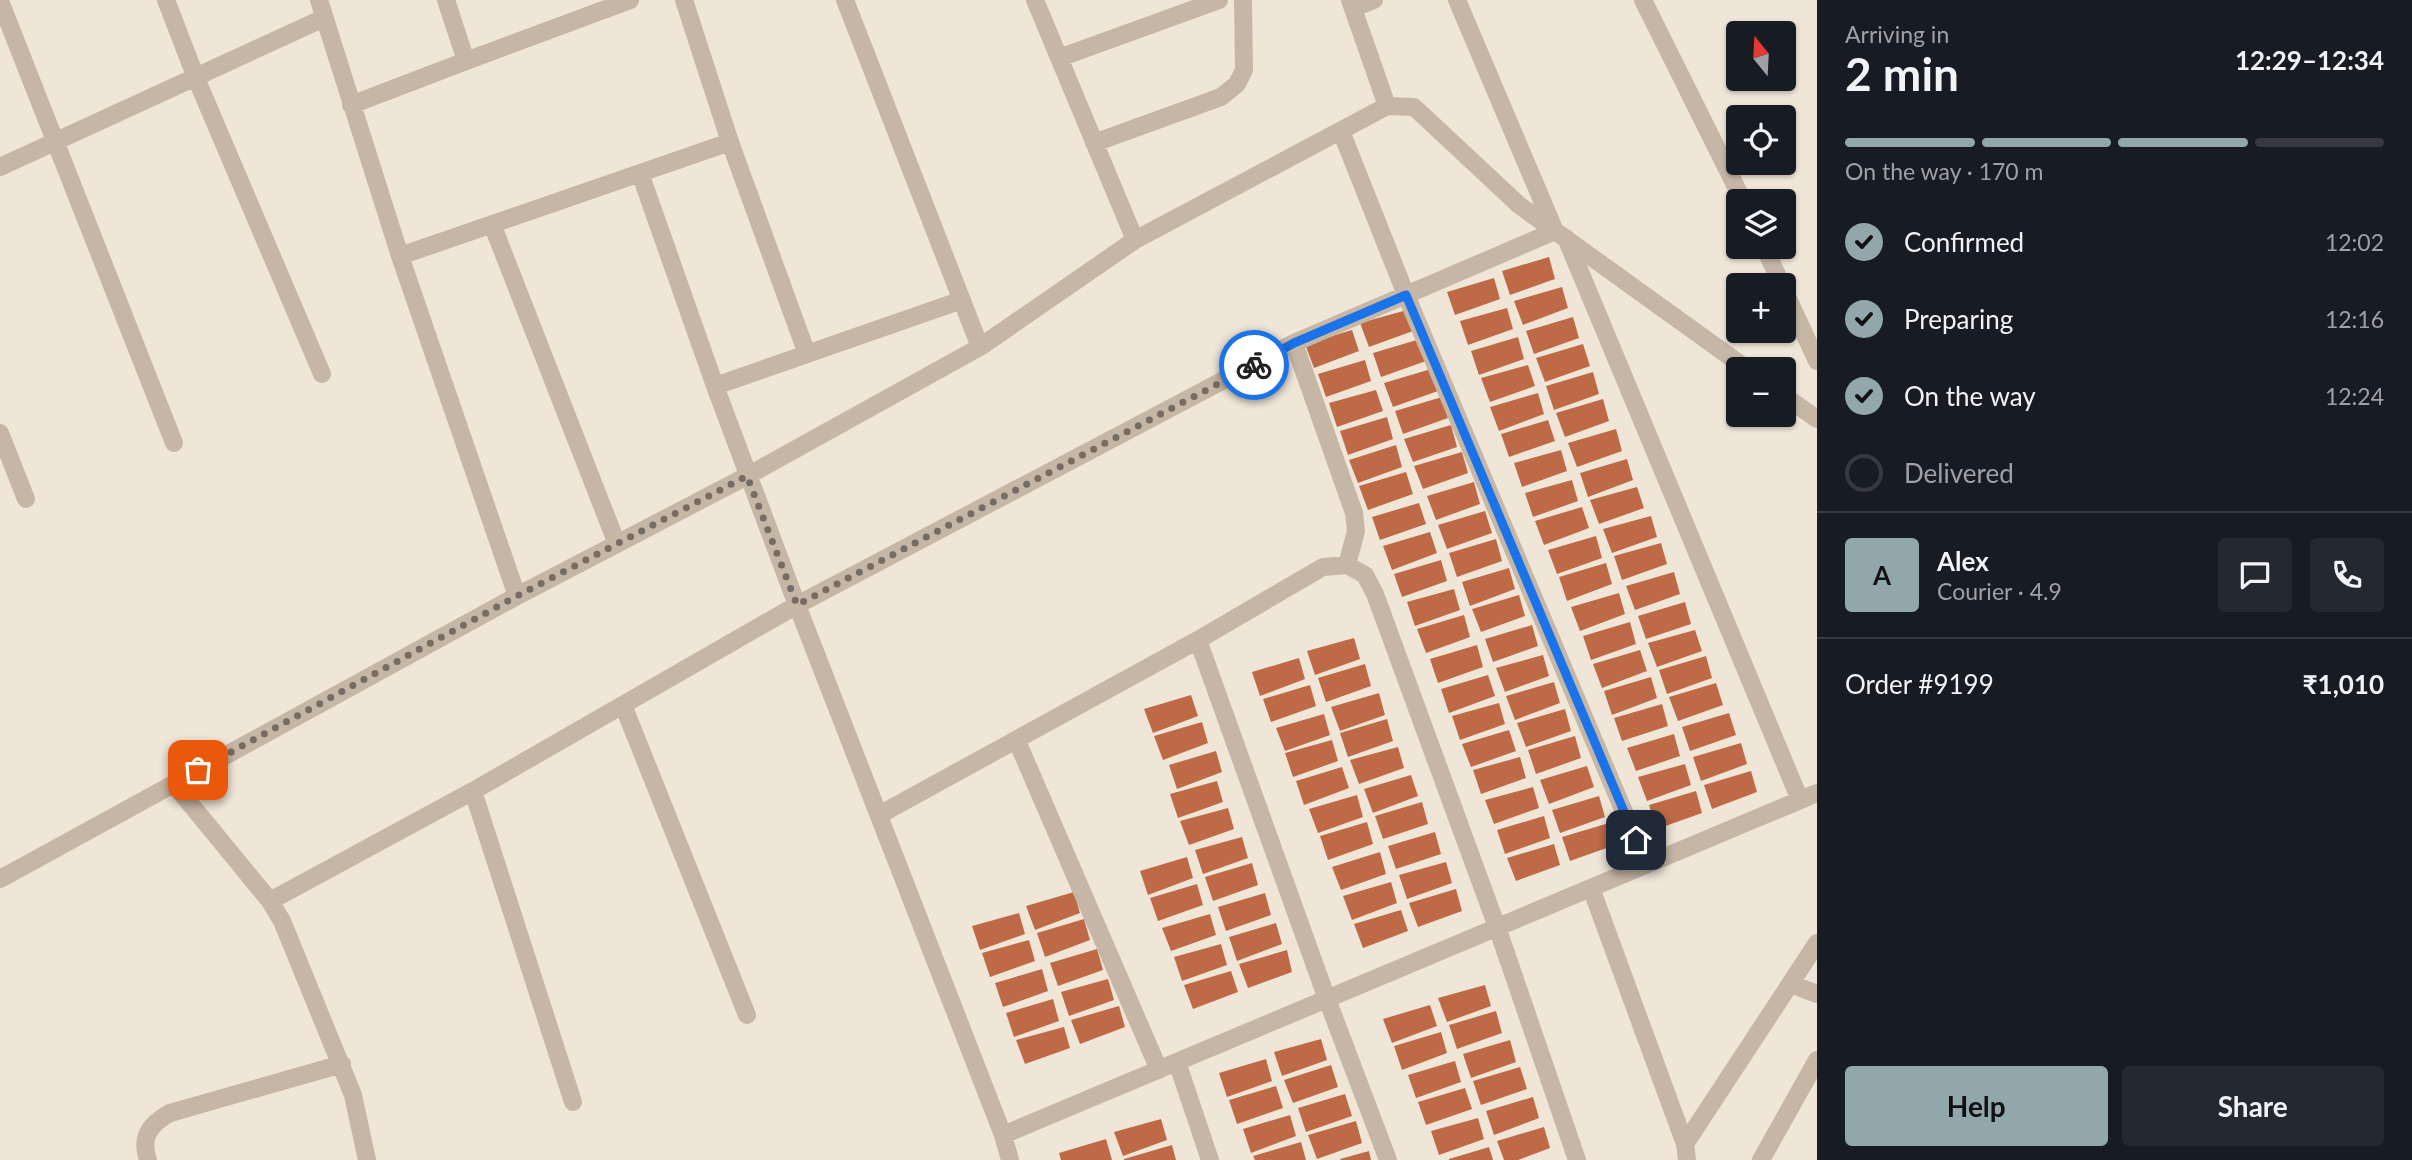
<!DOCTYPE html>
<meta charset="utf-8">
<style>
body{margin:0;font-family:Lato,sans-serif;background:#242831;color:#f1f3f6;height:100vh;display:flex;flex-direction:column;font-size:26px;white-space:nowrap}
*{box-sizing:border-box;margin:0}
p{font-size:23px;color:#9ea1a6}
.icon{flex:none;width:38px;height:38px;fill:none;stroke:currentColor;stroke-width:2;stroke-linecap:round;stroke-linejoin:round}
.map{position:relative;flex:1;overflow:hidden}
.panel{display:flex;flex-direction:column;background:#171b24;width:595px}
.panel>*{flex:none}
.needle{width:46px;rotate:342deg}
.fabs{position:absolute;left:1726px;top:21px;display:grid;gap:14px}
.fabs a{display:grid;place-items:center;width:70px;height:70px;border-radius:7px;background:#171b24;box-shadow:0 2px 5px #0004;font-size:35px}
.pin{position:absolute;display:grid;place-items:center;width:60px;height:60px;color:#fff;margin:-30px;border-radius:14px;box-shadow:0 4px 10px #0006}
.courier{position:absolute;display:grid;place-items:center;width:70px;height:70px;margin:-35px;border:5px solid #1a73e8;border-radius:50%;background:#fff;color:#222;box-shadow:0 2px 9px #0007}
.head em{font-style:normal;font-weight:700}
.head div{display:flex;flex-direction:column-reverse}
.head{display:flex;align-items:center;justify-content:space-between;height:119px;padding:0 28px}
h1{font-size:46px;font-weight:700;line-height:52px}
.bar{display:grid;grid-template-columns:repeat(4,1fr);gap:10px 7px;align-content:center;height:84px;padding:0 28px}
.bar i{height:9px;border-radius:5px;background:#363941}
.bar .on{background:#92a7ac}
.bar p{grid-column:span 4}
.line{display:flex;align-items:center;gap:18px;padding:0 28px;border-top:2px solid #363941}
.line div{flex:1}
.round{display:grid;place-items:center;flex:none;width:74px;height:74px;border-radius:7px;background:#242831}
ol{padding:0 28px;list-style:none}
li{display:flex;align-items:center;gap:21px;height:77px}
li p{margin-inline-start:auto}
li .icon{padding:7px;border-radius:50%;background:#92a7ac;color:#111;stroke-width:4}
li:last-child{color:#9ea1a6}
li i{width:38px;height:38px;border:4px solid #363941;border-radius:50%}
.button{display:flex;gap:14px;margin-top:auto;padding:14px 28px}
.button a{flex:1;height:80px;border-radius:7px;background:#92a7ac;color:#111;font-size:28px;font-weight:700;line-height:80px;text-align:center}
.button a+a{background:#242831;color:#f1f3f6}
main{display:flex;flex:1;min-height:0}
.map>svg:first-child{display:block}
</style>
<main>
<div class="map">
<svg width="1817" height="1160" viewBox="0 0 1817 1160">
<rect width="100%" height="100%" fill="#efe6d8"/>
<!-- building -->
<path fill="#bf6a47" d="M 1549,257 L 1555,279 L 1510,295 L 1502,271 Z
M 1494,278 L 1500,299 L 1455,315 L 1447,292 Z
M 1562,287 L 1568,308 L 1523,325 L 1514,301 Z
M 1507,308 L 1513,329 L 1468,345 L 1460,321 Z
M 1407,310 L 1413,331 L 1369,347 L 1360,323 Z
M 1573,317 L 1579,338 L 1534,354 L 1526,331 Z
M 1352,330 L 1359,351 L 1314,368 L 1305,344 Z
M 1518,337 L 1524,359 L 1479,375 L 1471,351 Z
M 1420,339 L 1426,361 L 1381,377 L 1373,353 Z
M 1583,344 L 1590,366 L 1545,382 L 1536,358 Z
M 1365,360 L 1371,381 L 1326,397 L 1318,374 Z
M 1528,365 L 1535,386 L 1490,402 L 1481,378 Z
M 1431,369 L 1438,391 L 1393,407 L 1384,383 Z
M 1593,372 L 1599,394 L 1554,410 L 1546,386 Z
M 1376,390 L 1383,411 L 1337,427 L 1329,403 Z
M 1538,393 L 1544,414 L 1499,431 L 1490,407 Z
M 1442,397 L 1448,418 L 1403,434 L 1395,411 Z
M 1603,399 L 1609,421 L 1565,437 L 1556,413 Z
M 1387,417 L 1393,439 L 1348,455 L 1340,431 Z
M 1548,420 L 1555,441 L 1509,457 L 1501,434 Z
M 1451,425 L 1457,447 L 1413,462 L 1404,439 Z
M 1616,429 L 1622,451 L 1577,467 L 1568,443 Z
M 1396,445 L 1402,467 L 1358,483 L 1349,460 Z
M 1561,450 L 1567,471 L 1522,487 L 1514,463 Z
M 1462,452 L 1468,473 L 1423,489 L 1414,466 Z
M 1627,459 L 1633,480 L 1588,497 L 1580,473 Z
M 1406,472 L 1413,494 L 1368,510 L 1359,486 Z
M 1572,480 L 1578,501 L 1533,517 L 1525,493 Z
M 1474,482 L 1480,504 L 1436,520 L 1427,496 Z
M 1637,487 L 1644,508 L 1599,524 L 1590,500 Z
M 1419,503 L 1426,524 L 1380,540 L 1372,517 Z
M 1582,507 L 1589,528 L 1544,545 L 1535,521 Z
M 1485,511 L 1492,533 L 1447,549 L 1438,525 Z
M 1651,516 L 1657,537 L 1612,553 L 1603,529 Z
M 1430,532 L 1437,553 L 1392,570 L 1383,546 Z
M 1596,536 L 1602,558 L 1557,574 L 1548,550 Z
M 1496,539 L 1502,561 L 1457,577 L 1449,553 Z
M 1661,543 L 1667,564 L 1622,580 L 1614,556 Z
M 1441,560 L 1447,581 L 1402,597 L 1394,574 Z
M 1606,563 L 1612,584 L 1567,601 L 1559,577 Z
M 1509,568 L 1515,589 L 1470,606 L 1462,582 Z
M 1674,572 L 1680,594 L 1635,610 L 1626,586 Z
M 1454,589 L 1460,610 L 1415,626 L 1407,602 Z
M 1619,593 L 1625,614 L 1580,631 L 1571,607 Z
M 1519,595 L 1525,616 L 1481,632 L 1472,609 Z
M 1685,602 L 1691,624 L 1646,639 L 1638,616 Z
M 1464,615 L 1470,637 L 1426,653 L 1417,629 Z
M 1630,622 L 1636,644 L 1591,660 L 1583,636 Z
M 1532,625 L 1538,646 L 1493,662 L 1485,639 Z
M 1695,630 L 1702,651 L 1657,667 L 1648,643 Z
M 1354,638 L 1360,659 L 1315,675 L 1307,651 Z
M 1477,645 L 1483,667 L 1438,683 L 1430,659 Z
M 1640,650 L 1647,671 L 1602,688 L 1593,664 Z
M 1543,655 L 1549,676 L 1505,692 L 1496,668 Z
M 1706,656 L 1712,678 L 1667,694 L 1659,670 Z
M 1299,658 L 1305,679 L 1260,696 L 1252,672 Z
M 1365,664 L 1371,686 L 1326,702 L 1318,678 Z
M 1488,675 L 1495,696 L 1449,713 L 1441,689 Z
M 1651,677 L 1657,698 L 1612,715 L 1604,691 Z
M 1554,682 L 1560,703 L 1515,720 L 1506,696 Z
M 1716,683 L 1723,705 L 1678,721 L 1669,697 Z
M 1310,685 L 1316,706 L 1271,722 L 1263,699 Z
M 1379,693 L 1385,715 L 1340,731 L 1331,707 Z
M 1191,695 L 1198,716 L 1153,733 L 1144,709 Z
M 1499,703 L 1505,724 L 1460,740 L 1452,716 Z
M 1662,704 L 1668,726 L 1622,741 L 1614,718 Z
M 1565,709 L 1571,731 L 1526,747 L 1517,723 Z
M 1729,713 L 1736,735 L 1690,751 L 1682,727 Z
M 1324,714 L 1330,735 L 1285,751 L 1276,728 Z
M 1387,719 L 1393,741 L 1348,757 L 1340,733 Z
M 1202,722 L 1208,743 L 1163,760 L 1154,736 Z
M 1509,730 L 1516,751 L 1471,767 L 1462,744 Z
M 1674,734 L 1680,756 L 1636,771 L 1627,748 Z
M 1575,736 L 1581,758 L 1536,774 L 1528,750 Z
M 1332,740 L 1338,761 L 1293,777 L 1285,753 Z
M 1741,743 L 1747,764 L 1701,781 L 1693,757 Z
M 1398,747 L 1404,768 L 1359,784 L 1350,760 Z
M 1216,751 L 1222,772 L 1177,789 L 1169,765 Z
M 1520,757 L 1526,778 L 1481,794 L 1473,770 Z
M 1685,764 L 1691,785 L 1647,801 L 1638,777 Z
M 1587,766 L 1594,787 L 1549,804 L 1540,780 Z
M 1342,767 L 1349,788 L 1304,805 L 1296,781 Z
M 1751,771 L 1757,792 L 1712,809 L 1704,785 Z
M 1411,775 L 1418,796 L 1373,813 L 1364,789 Z
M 1217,781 L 1223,802 L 1178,818 L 1170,794 Z
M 1533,787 L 1539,808 L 1494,824 L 1485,800 Z
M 1696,791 L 1702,813 L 1657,829 L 1649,805 Z
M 1357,795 L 1363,817 L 1318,833 L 1309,809 Z
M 1599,796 L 1605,817 L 1560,833 L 1552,810 Z
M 1422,802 L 1428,824 L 1383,839 L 1375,816 Z
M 1228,808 L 1234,829 L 1189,845 L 1180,821 Z
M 1544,816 L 1550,838 L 1505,854 L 1497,830 Z
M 1367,822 L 1373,844 L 1328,860 L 1320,836 Z
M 1609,823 L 1615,845 L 1570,861 L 1562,837 Z
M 1435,832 L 1441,854 L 1396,869 L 1388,846 Z
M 1242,837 L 1248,858 L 1203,874 L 1195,850 Z
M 1554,844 L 1560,865 L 1516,881 L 1507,858 Z
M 1380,852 L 1386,874 L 1341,890 L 1332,867 Z
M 1187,857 L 1193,878 L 1148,895 L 1140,871 Z
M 1446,862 L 1452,883 L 1407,899 L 1399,875 Z
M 1252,863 L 1258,885 L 1213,901 L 1205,877 Z
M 1391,882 L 1397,903 L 1352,920 L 1343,896 Z
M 1197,884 L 1203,905 L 1158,921 L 1150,898 Z
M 1456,889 L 1462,911 L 1418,927 L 1409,903 Z
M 1074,892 L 1080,913 L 1035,930 L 1026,906 Z
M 1265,893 L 1271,915 L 1226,931 L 1218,907 Z
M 1401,910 L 1408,931 L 1363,948 L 1354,924 Z
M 1019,913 L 1025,934 L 980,950 L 972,926 Z
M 1210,914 L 1216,935 L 1171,951 L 1162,928 Z
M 1084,919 L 1090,940 L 1045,957 L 1037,933 Z
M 1276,923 L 1282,944 L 1237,961 L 1229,937 Z
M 1029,940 L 1035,961 L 990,977 L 982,953 Z
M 1221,944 L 1227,965 L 1182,981 L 1174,957 Z
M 1097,949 L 1103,970 L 1058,986 L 1050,963 Z
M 1287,950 L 1292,972 L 1248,988 L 1239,964 Z
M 1042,969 L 1048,991 L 1003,1007 L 995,983 Z
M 1231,971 L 1238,992 L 1193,1009 L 1184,985 Z
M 1108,979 L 1114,1000 L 1069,1016 L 1061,992 Z
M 1485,985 L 1491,1006 L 1447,1022 L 1438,998 Z
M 1053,999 L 1059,1021 L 1014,1037 L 1006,1013 Z
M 1430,1005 L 1437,1026 L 1392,1043 L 1383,1019 Z
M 1119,1006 L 1125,1027 L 1080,1044 L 1071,1020 Z
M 1496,1011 L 1502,1033 L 1457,1049 L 1449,1025 Z
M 1064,1027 L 1070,1048 L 1025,1064 L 1016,1040 Z
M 1441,1032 L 1447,1053 L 1402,1070 L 1394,1046 Z
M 1321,1039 L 1327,1060 L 1282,1076 L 1274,1052 Z
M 1510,1040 L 1516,1062 L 1471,1078 L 1463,1054 Z
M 1266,1059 L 1272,1081 L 1227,1097 L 1219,1073 Z
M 1455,1061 L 1461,1082 L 1416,1098 L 1408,1075 Z
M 1331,1065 L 1338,1087 L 1293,1103 L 1284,1080 Z
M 1520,1067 L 1527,1089 L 1481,1105 L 1473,1081 Z
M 1276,1086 L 1283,1108 L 1237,1124 L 1229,1100 Z
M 1465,1088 L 1472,1109 L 1426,1125 L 1418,1102 Z
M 1345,1094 L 1352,1116 L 1306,1132 L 1298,1108 Z
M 1533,1097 L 1539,1118 L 1494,1135 L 1486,1111 Z
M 1290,1115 L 1296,1136 L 1251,1153 L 1243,1129 Z
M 1478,1118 L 1484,1139 L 1439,1155 L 1431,1131 Z
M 1161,1119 L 1167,1140 L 1123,1156 L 1114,1132 Z
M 1356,1121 L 1362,1143 L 1317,1159 L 1308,1135 Z
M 1544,1127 L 1550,1148 L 1518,1160 L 1504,1160 L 1497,1141 Z
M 1106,1139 L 1112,1160 L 1061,1160 L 1059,1153 Z
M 1301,1142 L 1306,1160 L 1255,1160 L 1253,1156 Z
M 1172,1145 L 1176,1160 L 1124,1160 L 1124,1159 Z
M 1489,1147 L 1493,1160 L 1449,1160 L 1449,1159 Z
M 1369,1151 L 1371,1160 L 1341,1160 L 1340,1159 Z"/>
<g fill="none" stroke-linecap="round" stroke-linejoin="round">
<!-- minor -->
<path stroke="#c6b6a5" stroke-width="18" d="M 166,0 L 196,78 L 322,374
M 319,0 L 400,256 L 517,596
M 845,0 L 980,347
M 1035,0 L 1135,240
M 1350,0 L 1387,106
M 1643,0 L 1743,201
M 0,1 L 174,443
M 1354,8 L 1374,0
M 1059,58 L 1219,0
M 466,61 L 630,0
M 351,105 L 466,61 L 446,0
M 1341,131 L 1406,295 L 1646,864
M 730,142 L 807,354
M 1094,143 L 1221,97 L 1237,84 L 1244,70 L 1243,0
M 0,167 L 324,18
M 492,224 L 617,544
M 1566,238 L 1800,800
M 1764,247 L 1782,285
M 400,256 L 730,142 L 684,0
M 1783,288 L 1817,361
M 1294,343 L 1354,513 L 1356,531 L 1347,565
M 715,386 L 962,300
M 1783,395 L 1817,419
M 0,433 L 26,499
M 1198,640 L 1327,999 L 1388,1160
M 623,705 L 747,1015
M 1017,741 L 1159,1070
M 174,784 L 270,901 L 282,921 L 353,1095 L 367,1160
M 473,791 L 573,1102
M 879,815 L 1198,640 L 1323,567 L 1347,565 L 1365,575 L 1375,594 L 1497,927 L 1577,1160
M 0,879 L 517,596 L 747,476 L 980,347 L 1135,240 L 1387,106 L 1414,107 L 1519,205 L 1747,369
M 1591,888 L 1685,1144 L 1687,1160
M 270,901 L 473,791 L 797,605 L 715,386 L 640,173
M 1791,984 L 1817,994
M 1177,1062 L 1210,1160
M 1003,1135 L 1817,793
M 1685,1144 L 1817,943
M 148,1160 C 140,1137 150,1124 170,1113 L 342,1064
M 1010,1160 L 1003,1135 L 797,605 L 1294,343 L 1555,231 L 1457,0
M 1761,1160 L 1817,1060"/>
</g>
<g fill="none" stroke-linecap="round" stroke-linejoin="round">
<!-- done -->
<path stroke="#756c64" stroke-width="7" stroke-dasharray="0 12.6" d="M 198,770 L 517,596 L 747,476 L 797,605 L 1254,365"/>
<!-- route -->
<path stroke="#1a73e8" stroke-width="9" d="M 1254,365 L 1294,343 L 1406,295 L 1636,840"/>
</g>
</svg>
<div class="fabs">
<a><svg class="needle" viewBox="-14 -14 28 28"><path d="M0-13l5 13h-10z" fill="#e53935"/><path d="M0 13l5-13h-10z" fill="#9ea1a6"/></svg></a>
<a><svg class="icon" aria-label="locate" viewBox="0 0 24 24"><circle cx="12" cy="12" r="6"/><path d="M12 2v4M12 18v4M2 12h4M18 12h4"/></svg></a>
<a><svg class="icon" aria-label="layers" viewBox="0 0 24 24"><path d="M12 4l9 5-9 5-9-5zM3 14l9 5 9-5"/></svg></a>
<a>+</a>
<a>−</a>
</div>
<div class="pin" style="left:198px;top:770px;background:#ea580c"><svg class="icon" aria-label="bag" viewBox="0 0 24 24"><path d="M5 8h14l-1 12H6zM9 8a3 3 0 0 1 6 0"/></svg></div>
<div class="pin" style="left:1636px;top:840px;background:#1f2937"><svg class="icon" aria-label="home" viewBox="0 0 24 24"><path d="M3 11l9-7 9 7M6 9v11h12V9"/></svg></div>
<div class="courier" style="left:1254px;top:365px"><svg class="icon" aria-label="bike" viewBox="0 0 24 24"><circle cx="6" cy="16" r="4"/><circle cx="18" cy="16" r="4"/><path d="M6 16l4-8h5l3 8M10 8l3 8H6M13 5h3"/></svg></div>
</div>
<section class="panel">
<div class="head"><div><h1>2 min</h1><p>Arriving in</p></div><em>12:29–12:34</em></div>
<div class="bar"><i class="on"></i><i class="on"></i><i class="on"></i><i></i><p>On the way · 170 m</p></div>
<ol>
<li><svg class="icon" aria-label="check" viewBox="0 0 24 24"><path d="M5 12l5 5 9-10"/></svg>Confirmed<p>12:02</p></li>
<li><svg class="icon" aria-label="check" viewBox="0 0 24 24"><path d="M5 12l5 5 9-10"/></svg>Preparing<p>12:16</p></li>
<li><svg class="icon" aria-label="check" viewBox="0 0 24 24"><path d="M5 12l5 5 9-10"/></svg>On the way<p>12:24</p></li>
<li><i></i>Delivered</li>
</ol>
<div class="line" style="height:126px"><b class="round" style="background:#92a7ac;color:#111">A</b><div><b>Alex</b><p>Courier · 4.9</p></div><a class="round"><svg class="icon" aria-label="chat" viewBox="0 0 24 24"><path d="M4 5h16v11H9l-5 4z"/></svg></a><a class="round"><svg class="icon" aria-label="phone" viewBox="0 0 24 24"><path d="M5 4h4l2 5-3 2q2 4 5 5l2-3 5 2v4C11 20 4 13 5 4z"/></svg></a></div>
<div class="line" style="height:91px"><div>Order #9199</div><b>₹1,010</b></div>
<div class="button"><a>Help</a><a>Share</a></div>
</section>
</main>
